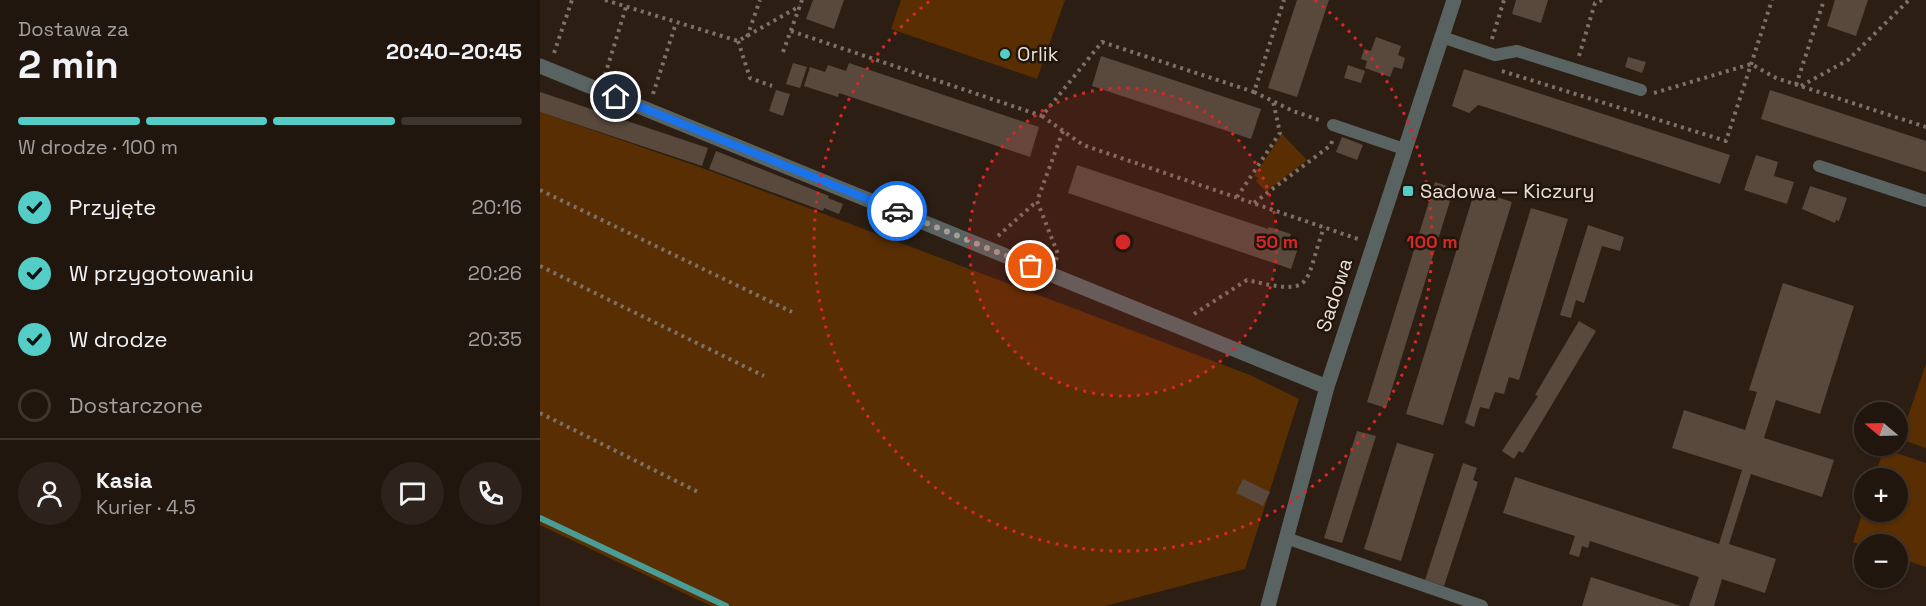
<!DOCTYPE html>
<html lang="pl">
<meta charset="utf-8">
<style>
body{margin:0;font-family:"Space Grotesk",sans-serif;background:#2d231c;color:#f1f3f6;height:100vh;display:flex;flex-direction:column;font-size:22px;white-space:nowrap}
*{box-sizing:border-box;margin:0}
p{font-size:20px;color:#a29f9e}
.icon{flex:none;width:33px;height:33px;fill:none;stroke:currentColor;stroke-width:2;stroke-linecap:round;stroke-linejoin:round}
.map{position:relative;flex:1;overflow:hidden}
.sheet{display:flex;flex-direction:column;background:#21160e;width:540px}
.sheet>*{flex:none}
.needle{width:39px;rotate:289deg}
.tools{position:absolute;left:1314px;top:402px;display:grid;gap:12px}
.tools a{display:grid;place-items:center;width:54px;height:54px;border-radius:50%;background:#21160e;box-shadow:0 2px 4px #0004,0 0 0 2px #3e352e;font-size:30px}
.pin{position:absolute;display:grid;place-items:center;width:51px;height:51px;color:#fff;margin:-26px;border:3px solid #fff;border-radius:50%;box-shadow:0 2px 6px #0007}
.courier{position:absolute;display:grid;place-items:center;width:60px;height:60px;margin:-30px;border:4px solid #1a73e8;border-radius:50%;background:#fff;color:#222;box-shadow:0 2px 8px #0007}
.summary em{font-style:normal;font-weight:800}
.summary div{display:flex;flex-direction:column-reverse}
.summary{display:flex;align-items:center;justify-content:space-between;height:102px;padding:0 18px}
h1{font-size:39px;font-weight:800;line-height:45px}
.bar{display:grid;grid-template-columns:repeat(4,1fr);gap:9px 6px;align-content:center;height:72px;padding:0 18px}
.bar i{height:8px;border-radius:4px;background:#3e352e}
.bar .current{background:#54cdc7}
.bar p{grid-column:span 4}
.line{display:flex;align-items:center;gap:15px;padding:0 18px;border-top:2px solid #3e352e}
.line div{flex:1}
.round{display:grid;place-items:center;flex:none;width:63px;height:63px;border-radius:32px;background:#2d231c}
ol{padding:0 18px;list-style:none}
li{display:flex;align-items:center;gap:18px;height:66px}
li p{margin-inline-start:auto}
li .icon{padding:6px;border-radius:50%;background:#54cdc7;color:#111;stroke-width:4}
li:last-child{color:#a29f9e}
li i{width:33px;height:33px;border:3px solid #3e352e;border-radius:50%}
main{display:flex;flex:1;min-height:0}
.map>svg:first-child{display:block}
</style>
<main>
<section class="sheet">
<div class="summary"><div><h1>2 min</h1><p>Dostawa za</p></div><em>20:40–20:45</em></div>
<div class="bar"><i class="current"></i><i class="current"></i><i class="current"></i><i></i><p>W drodze · 100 m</p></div>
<ol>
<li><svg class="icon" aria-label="check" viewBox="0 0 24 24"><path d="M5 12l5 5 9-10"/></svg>Przyjęte<p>20:16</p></li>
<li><svg class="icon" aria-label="check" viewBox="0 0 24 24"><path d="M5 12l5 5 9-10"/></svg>W przygotowaniu<p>20:26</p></li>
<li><svg class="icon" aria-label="check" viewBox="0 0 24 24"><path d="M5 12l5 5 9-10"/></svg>W drodze<p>20:35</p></li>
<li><i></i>Dostarczone</li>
</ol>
<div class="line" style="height:108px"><a class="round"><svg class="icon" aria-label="person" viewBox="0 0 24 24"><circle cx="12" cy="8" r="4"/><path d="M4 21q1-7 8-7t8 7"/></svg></a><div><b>Kasia</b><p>Kurier · 4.5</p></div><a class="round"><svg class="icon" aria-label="chat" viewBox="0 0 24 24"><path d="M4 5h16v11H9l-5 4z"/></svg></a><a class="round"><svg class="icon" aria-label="phone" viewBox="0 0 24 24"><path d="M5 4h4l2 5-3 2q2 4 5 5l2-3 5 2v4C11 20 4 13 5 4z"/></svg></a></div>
</section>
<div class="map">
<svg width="1386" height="606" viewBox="0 0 1386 606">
<rect width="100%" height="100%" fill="#2c1e13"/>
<!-- green -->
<path fill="#592e02" d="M 361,0 L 525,0 L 497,79 L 351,29 Z
M 0,112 L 165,169 L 710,375 L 759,399 L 705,569 L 565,606 L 171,606 L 0,525 Z
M 742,134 L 767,160 L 726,192 L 716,181 L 719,178 L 714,176 Z
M 1386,364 L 1386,448 L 1360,439 Z
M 1344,449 L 1386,463 L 1386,567 L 1358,558 L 1358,544 L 1324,546 L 1313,542 L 1324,508 L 1324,512 L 1358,512 L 1358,478 L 1334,478 Z"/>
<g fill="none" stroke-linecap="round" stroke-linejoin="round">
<!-- stream -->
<path stroke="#4a9c97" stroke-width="6" d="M 0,518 L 186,606"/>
</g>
<!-- building -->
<path fill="#59493d" d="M 273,0 L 304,0 L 294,29 L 266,19 Z
M 757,0 L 789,0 L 757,97 L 728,88 Z
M 976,0 L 1008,0 L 1001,23 L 972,14 Z
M 1295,0 L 1328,0 L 1316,36 L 1287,26 Z
M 836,37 L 861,46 L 858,55 L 865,58 L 862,69 L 854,67 L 850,77 L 825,68 L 827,61 L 821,59 L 824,49 L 831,51 Z
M 561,56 L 721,109 L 711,139 L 552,86 Z
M 1088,57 L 1106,62 L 1102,73 L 1085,67 Z
M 253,63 L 267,67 L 260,88 L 246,84 Z
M 309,63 L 499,127 L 490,157 L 299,93 L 298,97 L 264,86 L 270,67 L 285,72 L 288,65 L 306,71 Z
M 808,65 L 825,71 L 821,83 L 804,78 Z
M 924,69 L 1190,155 L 1180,184 L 942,106 L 938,105 L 929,113 L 912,106 Z
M 236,90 L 250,94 L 243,116 L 229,111 Z
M 1230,90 L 1386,141 L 1386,172 L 1221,119 Z
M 0,92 L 168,148 L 162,166 L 0,112 Z
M 802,137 L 823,145 L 817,160 L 796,152 Z
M 176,151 L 289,196 L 288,198 L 303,204 L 299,214 L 284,208 L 283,211 L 169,169 Z
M 1216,155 L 1238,162 L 1234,176 L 1254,182 L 1247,204 L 1204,190 Z
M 537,165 L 728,229 L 729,227 L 751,234 L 749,239 L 760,242 L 751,269 L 528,193 Z
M 895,182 L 914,188 L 846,408 L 827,402 Z
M 1270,186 L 1307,198 L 1299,221 L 1296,220 L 1295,223 L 1262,209 Z
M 935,190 L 972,202 L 903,425 L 866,414 Z
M 991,208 L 1028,219 L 979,380 L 969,377 L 964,394 L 955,392 L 949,409 L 940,407 L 934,427 L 925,423 Z
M 1048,225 L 1084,237 L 1080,251 L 1062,246 L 1044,303 L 1036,300 L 1031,318 L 1020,315 Z
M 1243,283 L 1314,306 L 1280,414 L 1236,400 L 1224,438 L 1294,460 L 1282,497 L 1211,474 L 1189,544 L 1236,559 L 1225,593 L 1182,579 L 1174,606 L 1149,606 L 1159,577 L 1050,541 L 1048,548 L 1042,546 L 1039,557 L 1029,554 L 1035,536 L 963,513 L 975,477 L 1179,544 L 1202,470 L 1132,448 L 1144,410 L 1205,430 L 1217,392 L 1209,390 Z
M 1039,321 L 1056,331 L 983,453 L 979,451 L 974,459 L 962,451 L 998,396 L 995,395 Z
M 817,431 L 836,436 L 802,543 L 784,538 Z
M 857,443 L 894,454 L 861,561 L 824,549 Z
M 923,463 L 937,468 L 933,480 L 938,482 L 904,586 L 885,580 Z
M 703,479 L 730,492 L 723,506 L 696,493 Z
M 1051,577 L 1141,606 L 1042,606 Z"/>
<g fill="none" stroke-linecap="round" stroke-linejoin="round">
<!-- path -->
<path stroke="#7c7067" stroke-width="4" stroke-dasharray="3 4.5" stroke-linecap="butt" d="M 65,0 L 198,41 L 260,6
M 251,31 L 502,116 L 562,42 L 714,92 L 744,0
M 207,37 L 220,0
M 952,39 L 964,0
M 198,41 L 210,78 L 232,86
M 243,52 L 262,0
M 14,53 L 32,0
M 1039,56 L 1055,3 L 1062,0
M 962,71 L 1186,141 L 1232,0
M 65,75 L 86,7
M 1256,85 L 1284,0
M 1261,86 L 1308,60 L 1369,0
M 714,92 L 753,111 L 779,120
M 1114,93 L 1211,64 L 1236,78 L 1386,127
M 113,94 L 136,23
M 502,116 L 543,145 L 818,239
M 0,190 L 252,312
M 697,197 L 740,133 L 733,101
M 714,203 L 791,145 L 792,141
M 458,236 L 497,201
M 516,260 L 518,254 L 497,201 L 523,131
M 0,266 L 224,376
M 654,314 L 707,280 C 776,296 763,287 784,227
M 0,413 L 158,492"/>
<!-- service -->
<path stroke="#596362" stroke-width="12" d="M 902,37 L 955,55 L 977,51 L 1101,90
M 793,125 L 864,149
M 1279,166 L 1386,201
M 746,538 L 942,606"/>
<!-- minor -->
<path stroke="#596362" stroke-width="15" d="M 0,66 L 787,387
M 728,606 L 787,387 L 914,0"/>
</g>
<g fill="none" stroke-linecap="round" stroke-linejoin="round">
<!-- done -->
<path stroke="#a79c93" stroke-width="6" stroke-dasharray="0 10.8" d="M 357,211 L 491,266"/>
<!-- route -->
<path stroke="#1a73e8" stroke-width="8" d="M 76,97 L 357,211"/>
</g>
<!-- distance rings -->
<circle cx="583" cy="242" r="154" fill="#d62828" fill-opacity=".12"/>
<g fill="none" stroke="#d62828" stroke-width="3" stroke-dasharray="3 6">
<circle cx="583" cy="242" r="154"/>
<path d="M775 0A309 309 0 1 1 391 0"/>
</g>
<!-- markers -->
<g fill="#54cdc7" stroke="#22150a" stroke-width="2">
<circle cx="465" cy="54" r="6"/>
<rect x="862" y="185" width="12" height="12" rx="3"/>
</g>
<g text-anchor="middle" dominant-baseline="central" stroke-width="5" stroke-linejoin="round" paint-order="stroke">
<!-- poi labels -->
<g font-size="20" fill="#e9e0d8" stroke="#22150a" text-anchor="start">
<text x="477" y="54">Orlik</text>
<text x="880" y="191">Sadowa — Kiczury</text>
</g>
<!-- street labels -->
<g font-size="20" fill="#e9e0d8" stroke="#22150a">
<text transform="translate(794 295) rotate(-72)">Sadowa</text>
</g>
</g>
<circle cx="583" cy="242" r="9" fill="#d62828" stroke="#22150a" stroke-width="3"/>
<g font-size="18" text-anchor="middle" font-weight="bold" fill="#d62828" stroke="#22150a" stroke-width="5" stroke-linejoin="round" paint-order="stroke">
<text x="737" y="248">50 m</text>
<text x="892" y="248">100 m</text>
</g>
</svg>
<div class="tools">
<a><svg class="needle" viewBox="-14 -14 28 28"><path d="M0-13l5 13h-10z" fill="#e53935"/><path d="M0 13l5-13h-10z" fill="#a29f9e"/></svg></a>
<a>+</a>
<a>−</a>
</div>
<div class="pin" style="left:491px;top:266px;background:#ea580c"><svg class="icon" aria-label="bag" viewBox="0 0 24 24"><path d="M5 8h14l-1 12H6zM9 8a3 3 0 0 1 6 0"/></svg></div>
<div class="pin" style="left:76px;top:97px;background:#1f2937"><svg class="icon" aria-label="home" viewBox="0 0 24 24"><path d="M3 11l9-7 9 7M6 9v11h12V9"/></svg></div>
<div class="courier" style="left:357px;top:211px"><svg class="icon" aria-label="car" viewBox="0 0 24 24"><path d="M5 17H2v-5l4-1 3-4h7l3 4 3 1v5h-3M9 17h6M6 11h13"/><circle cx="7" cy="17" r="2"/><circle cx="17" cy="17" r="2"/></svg></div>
</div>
</main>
